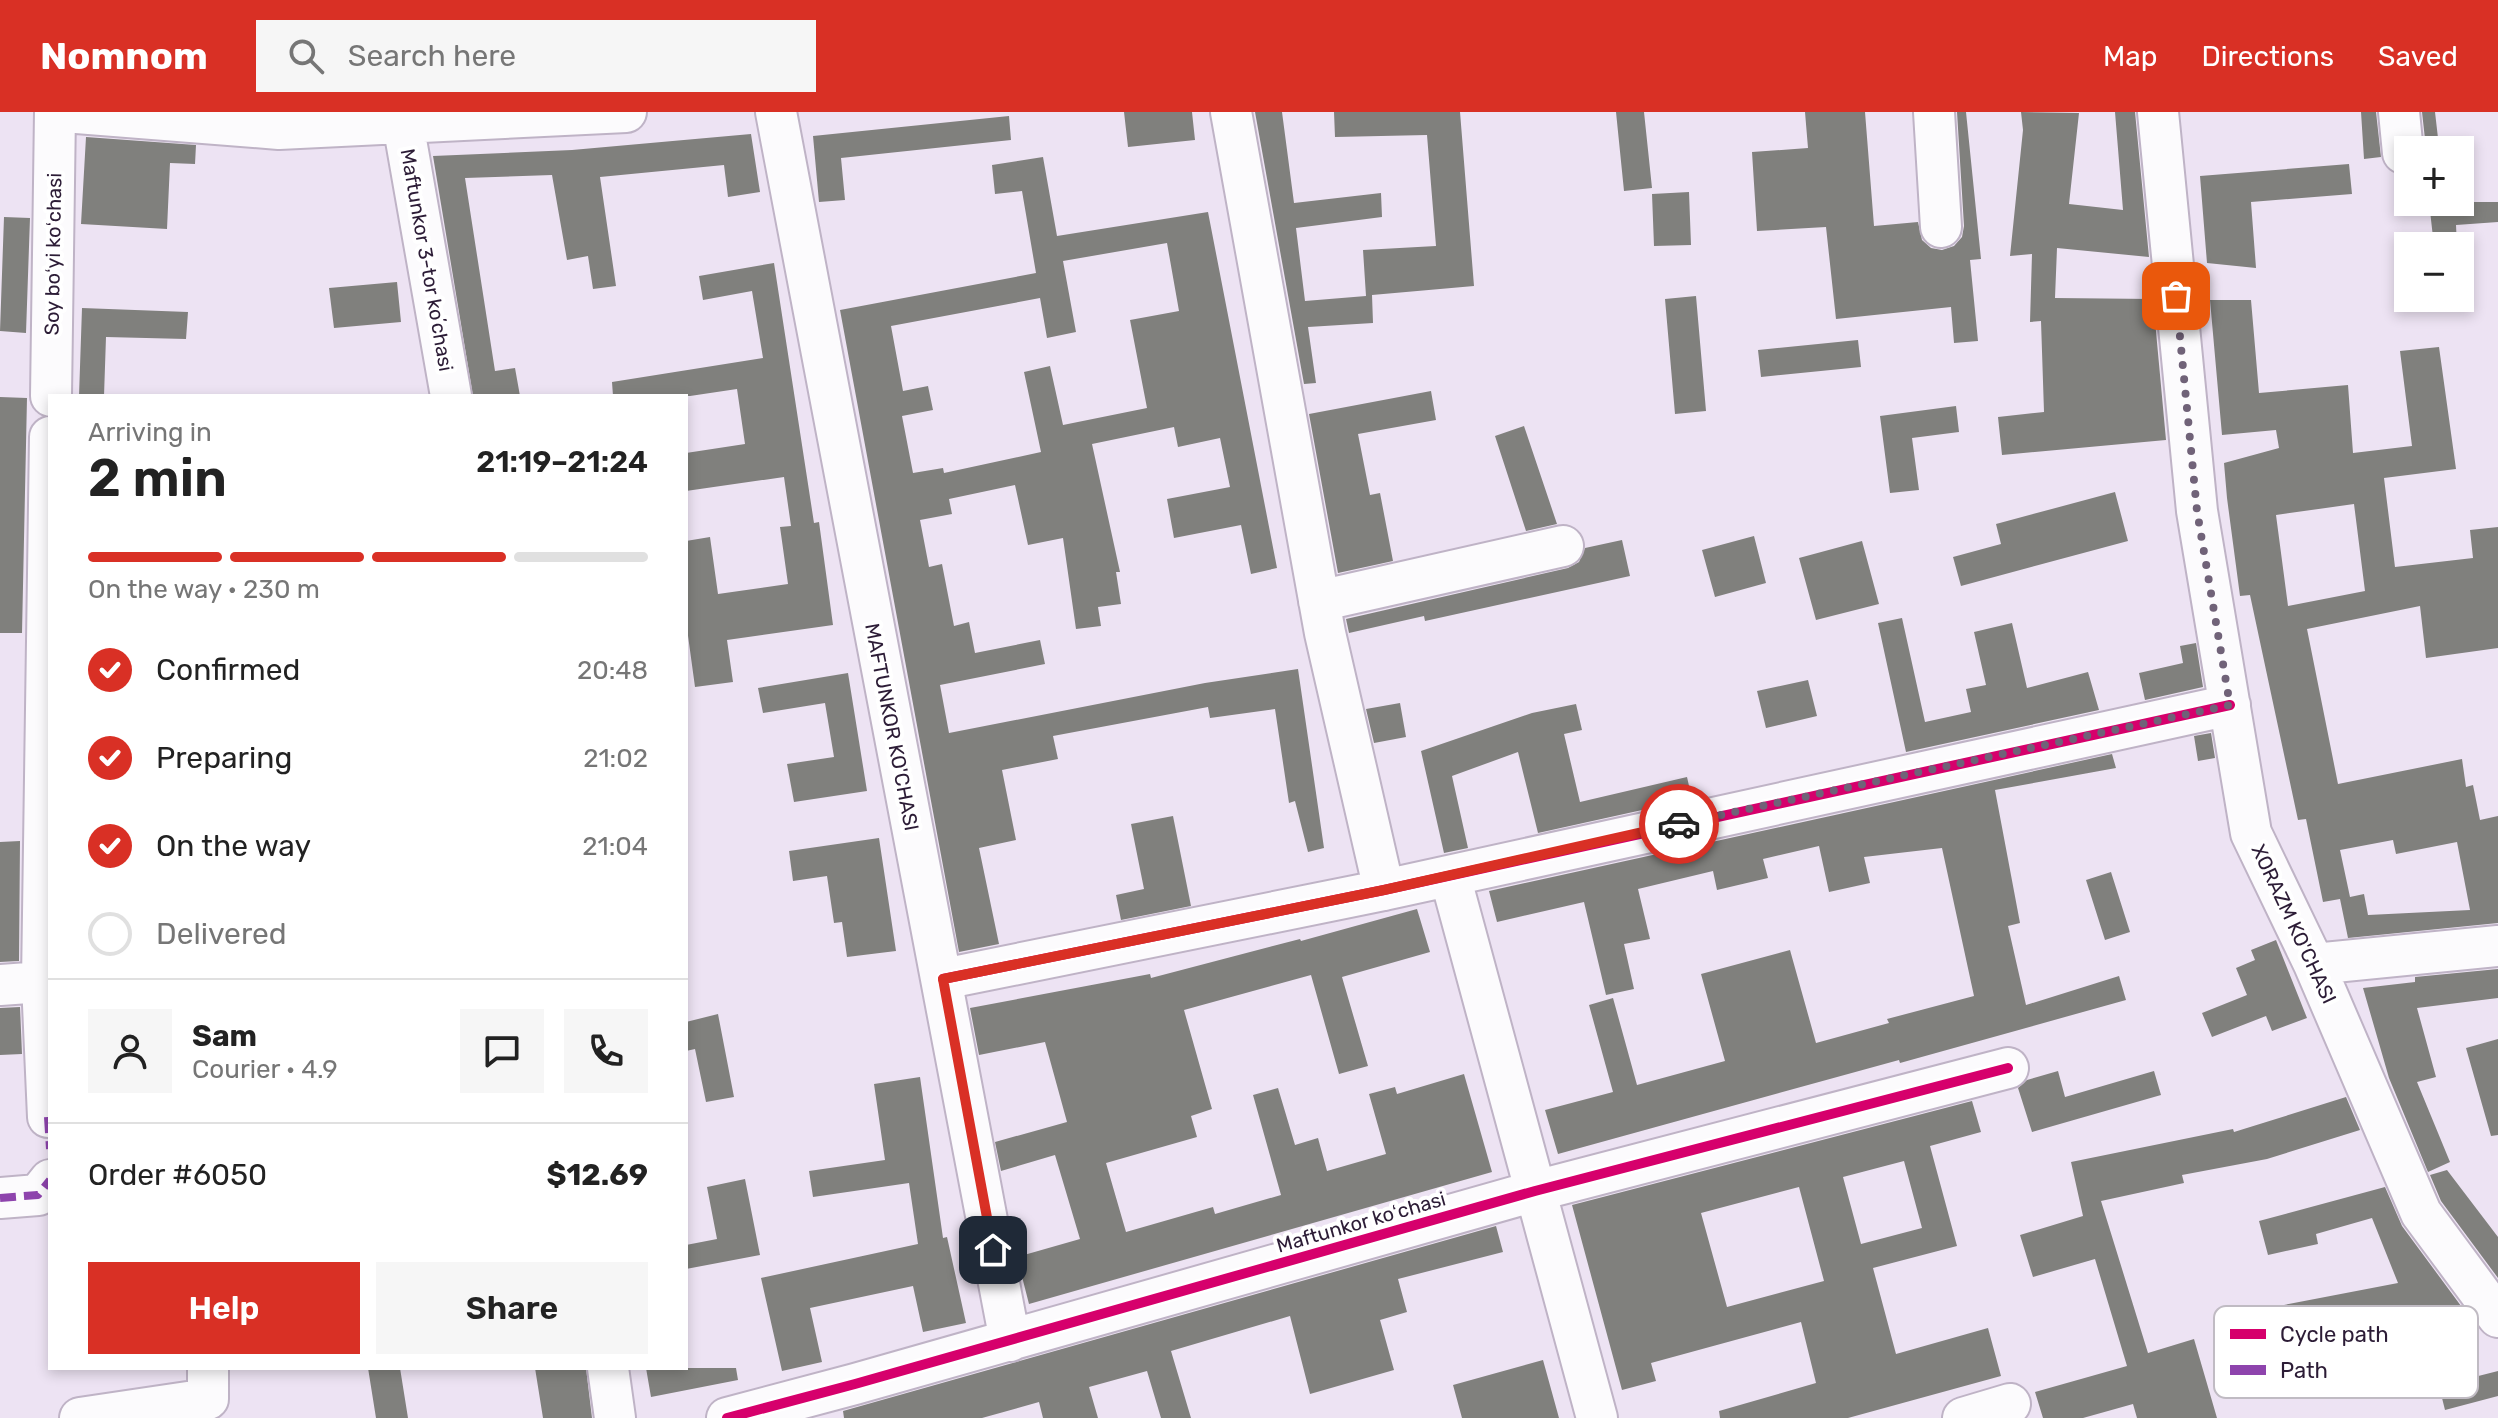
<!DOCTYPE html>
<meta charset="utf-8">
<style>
body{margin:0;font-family:Rubik,sans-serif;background:#f6f6f6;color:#222;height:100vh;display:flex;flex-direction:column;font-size:30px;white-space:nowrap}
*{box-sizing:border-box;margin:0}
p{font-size:26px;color:#767676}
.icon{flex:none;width:44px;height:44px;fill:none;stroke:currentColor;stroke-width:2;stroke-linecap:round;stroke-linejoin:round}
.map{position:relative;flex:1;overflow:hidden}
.sheet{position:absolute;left:48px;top:282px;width:640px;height:976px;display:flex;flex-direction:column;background:#fff;border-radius:0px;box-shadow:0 4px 12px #0003}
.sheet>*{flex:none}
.controls{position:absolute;left:2394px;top:24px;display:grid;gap:16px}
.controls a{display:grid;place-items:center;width:80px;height:80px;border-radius:0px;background:#fff;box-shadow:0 4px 12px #0003;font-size:40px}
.pin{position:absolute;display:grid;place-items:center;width:68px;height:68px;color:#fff;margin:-34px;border-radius:16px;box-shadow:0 4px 12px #0006}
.courier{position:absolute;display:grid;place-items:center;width:80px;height:80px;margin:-40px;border:6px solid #d93025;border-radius:50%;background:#fff;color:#222;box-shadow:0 2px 10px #0007}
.headline em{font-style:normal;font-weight:600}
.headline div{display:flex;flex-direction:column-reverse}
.headline{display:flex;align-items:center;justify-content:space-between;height:136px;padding:0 40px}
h1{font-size:52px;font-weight:600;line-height:60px}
.bar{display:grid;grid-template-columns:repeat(4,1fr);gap:12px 8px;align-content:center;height:96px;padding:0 40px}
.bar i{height:10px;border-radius:6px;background:#e0e0e0}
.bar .selected{background:#d93025}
.bar p{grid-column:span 4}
.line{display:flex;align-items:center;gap:20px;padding:0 40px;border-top:2px solid #e0e0e0}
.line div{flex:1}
.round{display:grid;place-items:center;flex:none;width:84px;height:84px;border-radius:0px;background:#f6f6f6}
ol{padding:0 40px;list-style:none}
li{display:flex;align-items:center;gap:24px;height:88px}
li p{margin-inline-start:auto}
li .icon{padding:8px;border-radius:50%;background:#d93025;color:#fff;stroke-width:4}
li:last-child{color:#767676}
li i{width:44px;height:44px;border:4px solid #e0e0e0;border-radius:50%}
.cta{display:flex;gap:16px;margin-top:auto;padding:16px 40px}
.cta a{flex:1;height:92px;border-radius:0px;background:#d93025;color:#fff;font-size:32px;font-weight:600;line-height:92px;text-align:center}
.cta a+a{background:#f6f6f6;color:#222}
header{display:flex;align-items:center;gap:48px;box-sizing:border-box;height:112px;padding:0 40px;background:#d93025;color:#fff}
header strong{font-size:38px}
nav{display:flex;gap:44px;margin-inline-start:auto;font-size:28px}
.search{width:560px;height:72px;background:#f6f6f6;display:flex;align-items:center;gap:20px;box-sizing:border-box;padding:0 28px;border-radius:0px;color:#767676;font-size:30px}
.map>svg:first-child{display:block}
</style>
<header>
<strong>Nomnom</strong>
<div class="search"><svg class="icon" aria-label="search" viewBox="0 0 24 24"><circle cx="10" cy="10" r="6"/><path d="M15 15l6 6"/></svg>Search here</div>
<nav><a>Map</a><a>Directions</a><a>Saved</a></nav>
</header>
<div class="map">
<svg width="2498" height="1306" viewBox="0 0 2498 1306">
<rect width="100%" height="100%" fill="#ede3f3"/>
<!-- building -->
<path fill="#80807d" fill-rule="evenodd" d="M 1124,0 L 1192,0 L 1195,28 L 1128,35 Z
M 1255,0 L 1282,0 L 1294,91 L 1381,81 L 1382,105 L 1296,116 L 1305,189 L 1366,184 L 1363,138 L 1436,134 L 1427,23 L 1335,25 L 1334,0 L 1460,0 L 1474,174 L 1372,183 L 1373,211 L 1308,215 L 1316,271 L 1304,272 Z
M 1616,0 L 1644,0 L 1652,76 L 1624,79 Z
M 1805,0 L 1865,0 L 1874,114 L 1918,110 L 1922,128 L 1931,136 L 1942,138 L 1954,134 L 1962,125 L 1964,114 L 1957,0 L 1966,0 L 1981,147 L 1970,148 L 1978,229 L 1954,231 L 1951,195 L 1836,207 L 1826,115 L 1757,119 L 1752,40 L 1808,36 Z
M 2021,0 L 2079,1 L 2069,92 L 2123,98 L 2115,0 L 2135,0 L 2149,145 L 2057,136 L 2055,186 L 2153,187 L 2166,328 L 2002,343 L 1998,305 L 2044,300 L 2041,209 L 2030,210 L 2032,142 L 2010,144 L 2023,18 Z
M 2361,0 L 2376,0 L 2381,45 L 2364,47 Z
M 2422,0 L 2435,0 L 2438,26 L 2425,27 Z
M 1009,4 L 1011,28 L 841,46 L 845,88 L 819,90 L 813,24 Z
M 751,22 L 760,80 L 728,85 L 724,53 L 600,65 L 616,174 L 593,177 L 588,144 L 567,148 L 552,63 L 465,66 L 495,259 L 515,256 L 520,284 L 473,284 L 433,44 L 572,38 Z
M 86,25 L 196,33 L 195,52 L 170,51 L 167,117 L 81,112 Z
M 1043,45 L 1057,124 L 1208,100 L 1277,456 L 1251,462 L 1241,413 L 1174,426 L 1167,387 L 1230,375 L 1220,326 L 1178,335 L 1174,315 L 1092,332 L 1120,460 L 1116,460 L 1121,492 L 1098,495 L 1101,514 L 1076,517 L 1063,426 L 1028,433 L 1015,373 L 949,387 L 952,402 L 920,408 L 929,455 L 942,452 L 954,514 L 969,510 L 975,541 L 1040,528 L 1045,552 L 940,573 L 949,621 L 1205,571 L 1298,557 L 1324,736 L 1308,740 L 1295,689 L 1289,691 L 1275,597 L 1210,606 L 1208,595 L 1053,624 L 1058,647 L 1002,658 L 1016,728 L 979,736 L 999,832 L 959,840 L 840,198 L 1036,161 L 1022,79 L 995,82 L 992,53 ZM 1167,131 L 1179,199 L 1130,208 L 1147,296 L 1063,313 L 1050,254 L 1024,260 L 1041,340 L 944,361 L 943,356 L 913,361 L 902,304 L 933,298 L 928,274 L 903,279 L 891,214 L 1040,186 L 1047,226 L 1076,220 L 1063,149 Z
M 2349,52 L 2352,82 L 2251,90 L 2256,156 L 2207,151 L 2200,64 Z
M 1689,80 L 1691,133 L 1654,134 L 1652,82 Z
M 2429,90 L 2498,90 L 2498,110 L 2456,113 L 2457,134 L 2434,134 Z
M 4,105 L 30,106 L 26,221 L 0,219 Z
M 774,151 L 814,411 L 819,410 L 833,513 L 727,528 L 733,570 L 695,575 L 686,509 L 686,429 L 710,425 L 718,482 L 788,472 L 780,415 L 791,414 L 784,365 L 686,379 L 686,341 L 745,332 L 737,277 L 690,284 L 613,284 L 612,270 L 763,246 L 752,179 L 703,188 L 699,164 Z
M 397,170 L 401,210 L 334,216 L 329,176 Z
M 1696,184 L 1706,299 L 1675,302 L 1665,187 Z
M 2210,188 L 2251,188 L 2259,281 L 2348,273 L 2353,341 L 2412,334 L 2400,239 L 2439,235 L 2456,357 L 2384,366 L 2395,455 L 2473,446 L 2470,418 L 2498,415 L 2498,536 L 2426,546 L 2420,494 L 2307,517 L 2338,672 L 2462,647 L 2466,675 L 2473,673 L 2480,708 L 2498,704 L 2498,811 L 2348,826 L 2340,787 L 2323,790 L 2306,707 L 2298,708 L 2250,483 L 2240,484 L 2227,386 L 2224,351 L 2279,336 L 2276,318 L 2222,323 ZM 2354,392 L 2365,479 L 2288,494 L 2276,403 ZM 2393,728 L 2396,742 L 2457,730 L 2470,798 L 2368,803 L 2364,782 L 2350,785 L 2340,738 Z
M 82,196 L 188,200 L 186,227 L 106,225 L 104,284 L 79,284 Z
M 1858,228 L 1861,255 L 1761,265 L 1758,238 Z
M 1431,279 L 1436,308 L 1358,322 L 1370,383 L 1380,381 L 1393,449 L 1338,461 L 1309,302 Z
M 0,285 L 27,286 L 22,521 L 0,521 Z
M 1956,294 L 1959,320 L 1912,326 L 1919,378 L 1890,381 L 1880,304 Z
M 1524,314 L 1557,412 L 1526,419 L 1495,324 Z
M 2115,380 L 2128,429 L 1961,474 L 1953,445 L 2001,432 L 1996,412 Z
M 1754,424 L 1766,471 L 1715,485 L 1702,438 Z
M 1622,428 L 1630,464 L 1425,509 L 1424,504 L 1349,521 L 1346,507 L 1568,456 L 1579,450 L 1585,436 Z
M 1862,429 L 1879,492 L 1816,508 L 1799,446 Z
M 1902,506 L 1925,610 L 1971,600 L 1966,577 L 1986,573 L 1974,520 L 2012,511 L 2027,576 L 2088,560 L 2099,598 L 1906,640 L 1878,511 Z
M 2196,531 L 2203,575 L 2145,588 L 2139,561 L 2183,551 L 2180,534 Z
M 848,561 L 867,679 L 794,690 L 787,652 L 834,645 L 825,591 L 763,601 L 758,576 Z
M 1808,568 L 1817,604 L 1766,616 L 1757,579 Z
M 1400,591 L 1406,625 L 1374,631 L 1366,597 Z
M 1576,592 L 1582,618 L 1564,622 L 1580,690 L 1687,665 L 1692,687 L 1538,721 L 1518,640 L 1452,664 L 1468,736 L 1444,741 L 1421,639 L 1532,601 Z
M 2211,621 L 2215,646 L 2198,649 L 2194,624 Z
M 2112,642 L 2116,656 L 1995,678 L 2020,811 L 2008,814 L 2026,893 L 2119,864 L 2126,888 L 1900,951 L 1899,948 L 1558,1042 L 1545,998 L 1613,980 L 1589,893 L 1613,886 L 1637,973 L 1725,949 L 1701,862 L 1790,838 L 1816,931 L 1889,911 L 1887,907 L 1974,884 L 1942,736 L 1864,745 L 1870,771 L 1829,780 L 1819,734 L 1763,747 L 1768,766 L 1717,778 L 1713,759 L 1638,777 L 1650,827 L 1624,832 L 1634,877 L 1606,883 L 1584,790 L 1497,810 L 1489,779 Z
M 1173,704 L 1191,794 L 1121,808 L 1116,783 L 1144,777 L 1131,712 Z
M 879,726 L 896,839 L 847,845 L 842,810 L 834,811 L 827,764 L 793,769 L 789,739 Z
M 20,729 L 19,849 L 0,850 L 0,730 Z
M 2111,760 L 2130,820 L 2105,828 L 2086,768 Z
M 1417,797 L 1430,840 L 1342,865 L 1368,954 L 1339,962 L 1311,863 L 1184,898 L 1212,997 L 1191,1004 L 1197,1025 L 1106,1051 L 1126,1120 L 1213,1095 L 1215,1102 L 1281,1083 L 1253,983 L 1278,976 L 1295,1033 L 1318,1026 L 1327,1059 L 1386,1042 L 1369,982 L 1395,975 L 1397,982 L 1464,962 L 1492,1060 L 1029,1192 L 1017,1145 L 1080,1127 L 1055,1043 L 1001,1059 L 995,1030 L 1067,1010 L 1045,930 L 979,943 L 970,896 L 1150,862 L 1151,866 L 1300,827 L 1301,829 Z
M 2276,828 L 2307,906 L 2272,919 L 2266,904 L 2212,925 L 2202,901 L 2247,883 L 2236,856 L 2255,848 L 2251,838 Z
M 2498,857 L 2498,886 L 2417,896 L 2436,965 L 2417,970 L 2450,1050 L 2428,1060 L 2389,966 L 2363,876 L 2415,870 L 2415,865 Z
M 20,895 L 22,942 L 0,943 L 0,896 Z
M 718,902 L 734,985 L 706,990 L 695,937 L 686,939 L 686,910 Z
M 2498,927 L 2498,1023 L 2491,1024 L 2466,936 Z
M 2058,959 L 2065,985 L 2154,959 L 2161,983 L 2032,1020 L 2018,976 L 2027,968 Z
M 920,965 L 943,1126 L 947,1125 L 966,1211 L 923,1220 L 913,1174 L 810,1196 L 822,1250 L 782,1259 L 761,1166 L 918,1132 L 909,1071 L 813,1085 L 809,1059 L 885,1048 L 874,972 Z
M 2346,985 L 2360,1018 L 2267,1047 L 2182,1063 L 2184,1071 L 2101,1089 L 2148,1241 L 2194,1227 L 2217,1306 L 2137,1306 L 2133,1292 L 2083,1306 L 2043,1306 L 2035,1280 L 2127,1254 L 2095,1147 L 2033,1165 L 2020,1123 L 2083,1104 L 2071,1050 L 2233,1017 L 2234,1020 Z
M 1972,989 L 1981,1020 L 1930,1034 L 1957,1134 L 1873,1156 L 1896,1242 L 1988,1216 L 2001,1264 L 1848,1306 L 1720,1306 L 1719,1299 L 1816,1271 L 1801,1210 L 1651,1251 L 1656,1269 L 1622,1278 L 1572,1093 ZM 1904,1049 L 1922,1116 L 1861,1132 L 1843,1065 ZM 1799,1075 L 1824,1169 L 1727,1195 L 1701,1101 Z
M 2447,1058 L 2498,1125 L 2498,1166 L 2441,1089 L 2430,1063 Z
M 745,1067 L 760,1143 L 686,1157 L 686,1133 L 717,1127 L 707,1075 Z
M 2385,1075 L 2402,1114 L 2464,1198 L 2431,1221 L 2433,1225 L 2401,1241 L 2382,1205 L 2320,1216 L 2336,1274 L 2310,1287 L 2284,1193 L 2398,1171 L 2372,1106 L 2316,1122 L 2318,1132 L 2268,1143 L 2259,1109 Z
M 1496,1114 L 1503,1140 L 1398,1167 L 1407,1200 L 1380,1208 L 1394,1258 L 1310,1282 L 1290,1204 L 1171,1239 L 1191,1306 L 1161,1306 L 1147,1259 L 1089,1275 L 1098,1306 L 1043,1306 L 1039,1290 L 982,1306 L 844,1306 L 843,1299 Z
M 1543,1248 L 1559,1306 L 1462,1306 L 1453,1273 Z
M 368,1256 L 400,1256 L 408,1306 L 376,1306 Z
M 535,1256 L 586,1256 L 592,1306 L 543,1306 Z
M 646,1256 L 736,1256 L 738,1268 L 651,1285 Z
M 2498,1259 L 2498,1284 L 2445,1298 L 2439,1274 Z"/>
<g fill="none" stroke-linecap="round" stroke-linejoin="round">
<defs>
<path id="minor" d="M 64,0 L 279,17 L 626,0
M 776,0 L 1010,1229
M 1231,0 L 1325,521 L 1384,778
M 1934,0 L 1941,115
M 2158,0 L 2197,399 L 2251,721 L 2314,852 L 2421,1101 L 2498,1205
M 2399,0 L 2403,41
M 403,11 L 451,284
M 51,284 L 55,0
M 1319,489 L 1563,434
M 1450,764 L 1597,1306
M 2314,852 L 2498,834
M 943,867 L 1384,778 L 2230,593
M 42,870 L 50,325
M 0,873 L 42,870 L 48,1005 L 50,1005
M 0,1086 L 38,1083 L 50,1068
M 608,1256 L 615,1306
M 80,1306 L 208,1287 L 208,1256
M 727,1306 L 855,1272 L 1535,1079 L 2008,956
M 1963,1306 L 2010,1292"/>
</defs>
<!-- minor casing -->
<use href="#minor" stroke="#bfb3c6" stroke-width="44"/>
<!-- minor -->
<use href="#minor" stroke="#fcfbfd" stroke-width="40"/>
<!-- quiet -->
<path stroke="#8e44ad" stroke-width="8" stroke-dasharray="16 8" stroke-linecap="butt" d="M 48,1005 L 50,1037
M 0,1086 L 38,1083 L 50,1068"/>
<defs>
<path id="cycleway" d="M 943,867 L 1384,778 L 2230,593
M 727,1306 L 855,1272 L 1535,1079 L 2008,956"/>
</defs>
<!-- cycleway casing -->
<use href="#cycleway" stroke="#fff" stroke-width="15"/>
<!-- cycleway -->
<use href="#cycleway" stroke="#d6006c" stroke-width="10"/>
</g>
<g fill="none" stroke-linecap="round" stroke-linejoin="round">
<!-- done -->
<path stroke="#706278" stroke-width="8" stroke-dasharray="0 14.4" d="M 1679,712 L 2230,593 L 2197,399 L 2176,184"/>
<!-- route -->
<path stroke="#d93025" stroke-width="10" d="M 993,1138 L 943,867 L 1384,778 L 1679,712"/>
</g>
<g text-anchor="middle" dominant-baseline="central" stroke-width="8" stroke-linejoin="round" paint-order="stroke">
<!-- street labels -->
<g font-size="20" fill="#2c1c36" stroke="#fff">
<text transform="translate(53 142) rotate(-89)">Soy boʻyi koʻchasi</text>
<text transform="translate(427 148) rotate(80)">Maftunkor 3-tor koʼchasi</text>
<text transform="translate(892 615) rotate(79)">MAFTUNKOR KO'CHASI</text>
<text transform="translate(2294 812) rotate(65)">XORAZM KO'CHASI</text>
<text transform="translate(1361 1110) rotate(-16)">Maftunkor koʻchasi</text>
</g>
</g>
<!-- legend -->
<rect x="2214" y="1194" width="264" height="92" rx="12" fill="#fff" stroke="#c0bbc3" stroke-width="2"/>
<rect x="2230" y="1217" width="36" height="10" fill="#d6006c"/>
<rect x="2230" y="1253" width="36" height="10" fill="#8e44ad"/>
<g font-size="22" fill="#2c1c36">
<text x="2280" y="1230">Cycle path</text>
<text x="2280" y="1266">Path</text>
</g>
</svg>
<div class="controls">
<a>+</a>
<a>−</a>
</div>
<div class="pin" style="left:2176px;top:184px;background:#ea580c"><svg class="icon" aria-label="bag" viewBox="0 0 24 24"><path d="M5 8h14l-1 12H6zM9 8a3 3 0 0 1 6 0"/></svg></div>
<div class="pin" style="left:993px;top:1138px;background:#1f2937"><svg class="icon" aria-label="home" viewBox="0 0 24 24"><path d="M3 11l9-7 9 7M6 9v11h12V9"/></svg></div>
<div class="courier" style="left:1679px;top:712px"><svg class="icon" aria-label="car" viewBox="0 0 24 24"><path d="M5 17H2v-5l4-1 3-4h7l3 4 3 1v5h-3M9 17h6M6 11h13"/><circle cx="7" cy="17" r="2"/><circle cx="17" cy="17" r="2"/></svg></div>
<section class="sheet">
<div class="headline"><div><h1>2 min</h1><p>Arriving in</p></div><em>21:19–21:24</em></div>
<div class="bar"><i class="selected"></i><i class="selected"></i><i class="selected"></i><i></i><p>On the way · 230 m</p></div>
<ol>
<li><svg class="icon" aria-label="check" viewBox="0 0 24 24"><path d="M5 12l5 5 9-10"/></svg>Confirmed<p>20:48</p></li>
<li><svg class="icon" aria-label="check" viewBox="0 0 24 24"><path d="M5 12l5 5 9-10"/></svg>Preparing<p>21:02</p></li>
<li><svg class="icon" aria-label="check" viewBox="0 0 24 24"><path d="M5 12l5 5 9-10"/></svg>On the way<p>21:04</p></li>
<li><i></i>Delivered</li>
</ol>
<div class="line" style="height:144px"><a class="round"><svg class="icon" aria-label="person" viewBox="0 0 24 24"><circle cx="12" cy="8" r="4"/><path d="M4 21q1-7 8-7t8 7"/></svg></a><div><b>Sam</b><p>Courier · 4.9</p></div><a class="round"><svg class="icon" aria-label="chat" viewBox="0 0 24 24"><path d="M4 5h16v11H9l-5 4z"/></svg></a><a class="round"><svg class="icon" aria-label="phone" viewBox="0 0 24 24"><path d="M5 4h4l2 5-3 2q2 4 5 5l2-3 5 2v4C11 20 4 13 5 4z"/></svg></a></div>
<div class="line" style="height:104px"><div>Order #6050</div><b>$12.69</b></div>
<div class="cta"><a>Help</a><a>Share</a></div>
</section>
</div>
